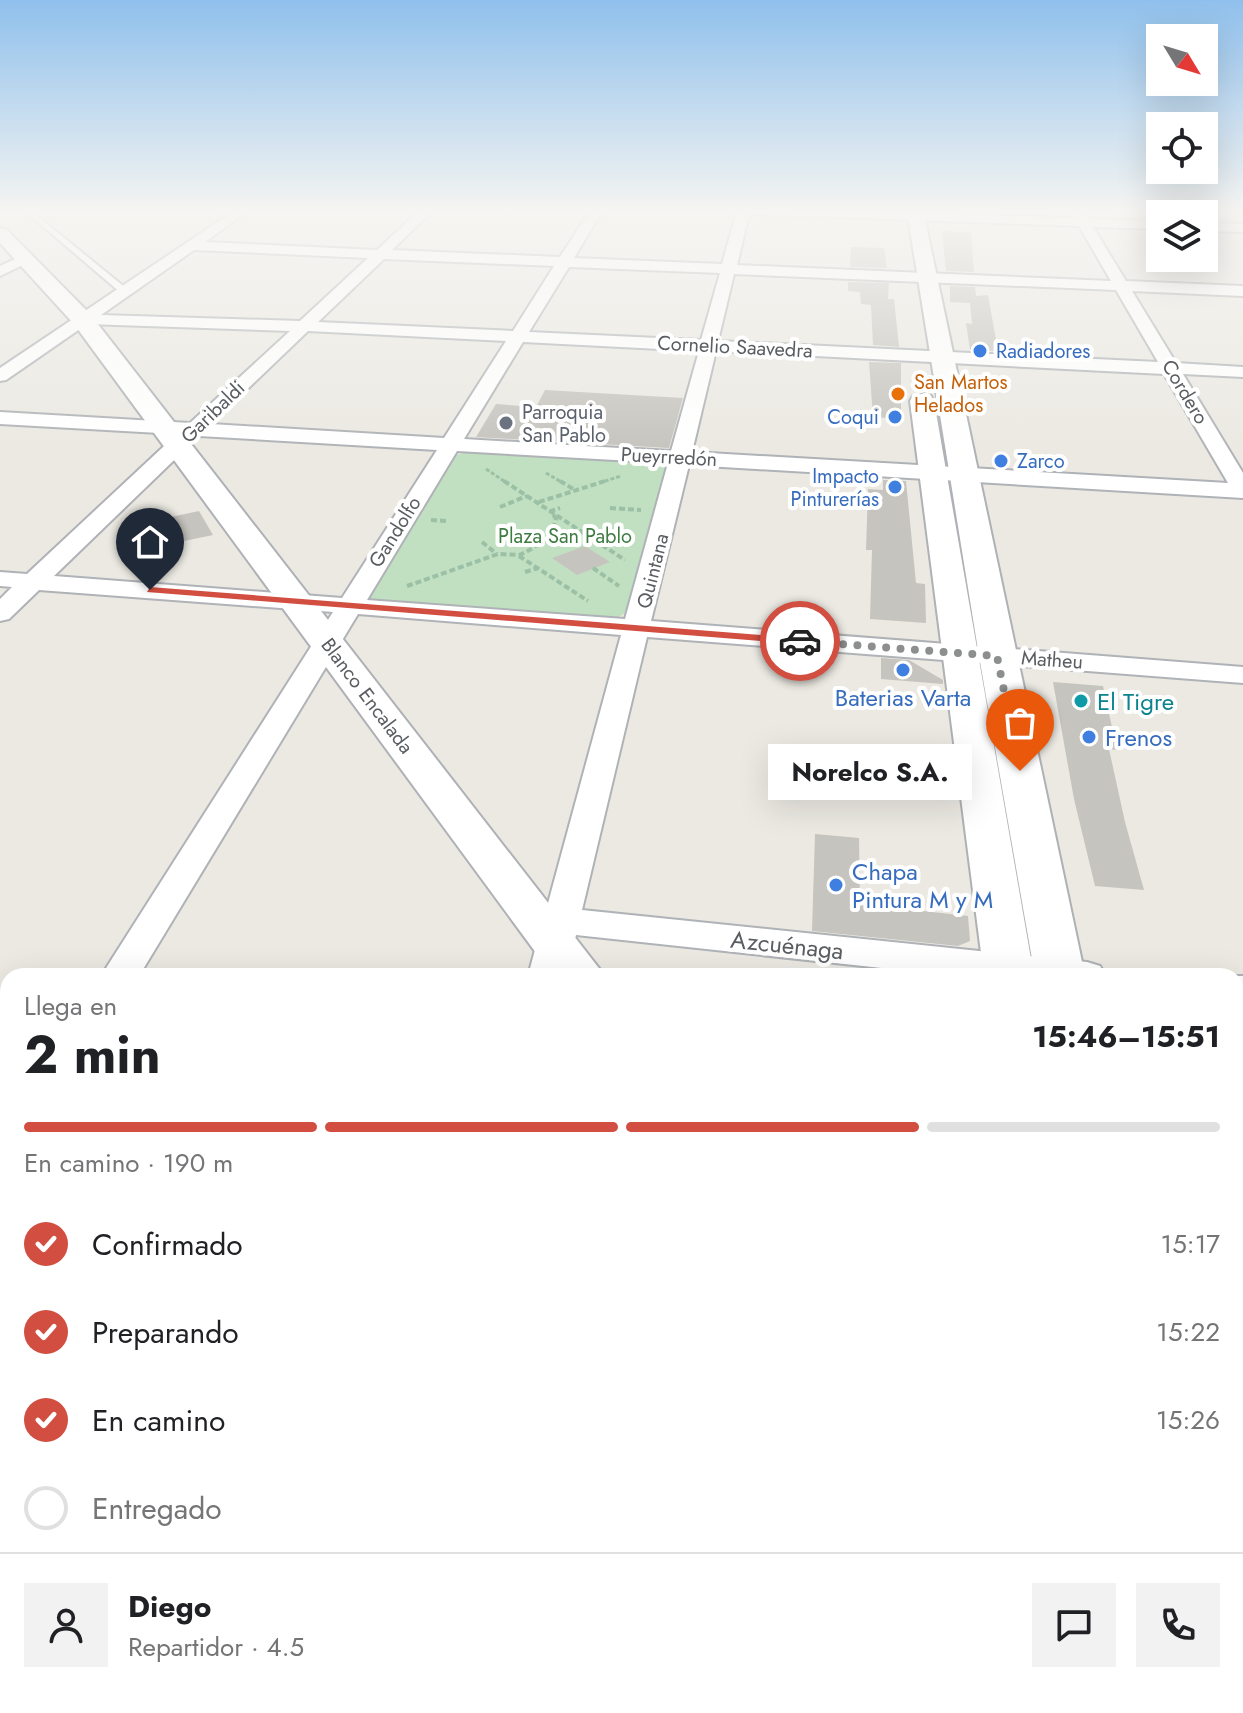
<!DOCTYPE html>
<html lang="es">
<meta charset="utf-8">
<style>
body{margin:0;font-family:Jost,sans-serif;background:#f2f2f2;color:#202124;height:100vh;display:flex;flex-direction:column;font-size:30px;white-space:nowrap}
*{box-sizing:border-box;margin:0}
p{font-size:26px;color:#757577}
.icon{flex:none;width:44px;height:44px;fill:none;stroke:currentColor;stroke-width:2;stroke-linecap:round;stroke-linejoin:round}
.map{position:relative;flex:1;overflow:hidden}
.side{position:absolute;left:0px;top:968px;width:1244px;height:746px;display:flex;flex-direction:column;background:#fff;border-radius:24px 24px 0 0;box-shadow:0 8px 32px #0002}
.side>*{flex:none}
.needle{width:52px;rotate:128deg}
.controls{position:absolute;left:1146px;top:24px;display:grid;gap:16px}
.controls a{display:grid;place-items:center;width:72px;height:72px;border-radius:0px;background:#fff;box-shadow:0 8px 32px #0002;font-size:40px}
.pin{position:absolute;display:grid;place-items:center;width:68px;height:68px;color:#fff;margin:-82px -34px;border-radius:50% 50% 50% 0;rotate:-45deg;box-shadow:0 0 8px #0007}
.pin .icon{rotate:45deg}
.courier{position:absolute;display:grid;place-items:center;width:80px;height:80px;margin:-40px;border:6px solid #d24e40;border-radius:50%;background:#fff;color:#222;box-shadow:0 2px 10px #0007}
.bubble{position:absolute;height:56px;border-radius:0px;background:#fff;box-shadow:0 8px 32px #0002;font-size:26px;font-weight:700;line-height:56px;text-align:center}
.summary em{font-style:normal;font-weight:700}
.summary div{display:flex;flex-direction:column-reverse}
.summary{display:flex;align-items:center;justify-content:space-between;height:136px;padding:0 24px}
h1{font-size:52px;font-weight:700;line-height:60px}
.bar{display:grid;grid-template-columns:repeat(4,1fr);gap:12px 8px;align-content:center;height:96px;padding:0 24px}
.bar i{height:10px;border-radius:6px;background:#e0e0e0}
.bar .current{background:#d24e40}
.bar p{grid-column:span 4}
.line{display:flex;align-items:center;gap:20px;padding:0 24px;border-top:2px solid #e0e0e0}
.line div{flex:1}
.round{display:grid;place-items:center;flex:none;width:84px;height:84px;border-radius:0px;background:#f2f2f2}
ol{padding:0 24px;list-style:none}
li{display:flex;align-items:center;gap:24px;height:88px}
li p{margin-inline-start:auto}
li .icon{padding:8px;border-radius:50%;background:#d24e40;color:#fff;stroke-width:4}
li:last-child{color:#757577}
li i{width:44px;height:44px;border:4px solid #e0e0e0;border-radius:50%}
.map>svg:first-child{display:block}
</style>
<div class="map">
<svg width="1243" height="1713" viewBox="0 0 1243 1713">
<rect width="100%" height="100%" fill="#ebe9e2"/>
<!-- green -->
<path fill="#c1e0c1" d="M 471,451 L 651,461 L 667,469 L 627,612 L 617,618 L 605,619 L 368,599 L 366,594 L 452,456 Z
M 0,1054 L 8,1058 L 8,1377 L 0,1375 Z
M 1243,1578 L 1243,1713 L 1215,1713 L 1214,1706 L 1236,1706 L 1236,1581 Z
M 471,1706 L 1111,1706 L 1112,1713 L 485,1713 Z"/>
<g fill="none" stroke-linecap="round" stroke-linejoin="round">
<!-- stream -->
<path stroke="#a9d2f3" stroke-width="11" d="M 0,1222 L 8,1223"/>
</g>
<!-- building -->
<path fill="#c6c4be" d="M 942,231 L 971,232 L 974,272 L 946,271 Z
M 851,247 L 884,248 L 887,268 L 850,267 Z
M 848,282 L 889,283 L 888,299 L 894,299 L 899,347 L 873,345 L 871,305 L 861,304 L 860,292 L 848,291 Z
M 950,286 L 975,287 L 976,296 L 988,295 L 998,351 L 970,350 L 966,323 L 972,324 L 970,303 L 950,302 Z
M 869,362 L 901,363 L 901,419 L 873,417 Z
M 545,390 L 683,398 L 669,448 L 476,437 L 496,404 L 536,407 Z
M 883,480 L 906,481 L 916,583 L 925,584 L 926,623 L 870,619 L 872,550 L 866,550 L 868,489 L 883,490 Z
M 199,511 L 213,535 L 155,547 L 143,523 Z
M 585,546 L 610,562 L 577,575 L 552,558 Z
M 881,658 L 909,660 L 943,680 L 943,684 L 881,679 Z
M 1053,682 L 1103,686 L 1117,750 L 1109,749 L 1125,822 L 1144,890 L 1095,886 L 1074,799 Z
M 893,750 L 946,755 L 948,788 L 893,782 Z
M 815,834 L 859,838 L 860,904 L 968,916 L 970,941 L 958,946 L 812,931 Z"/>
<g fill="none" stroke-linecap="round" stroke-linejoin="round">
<defs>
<path id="lane" d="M 25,211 L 31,211 L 127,289 L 127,293 L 121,293 Z"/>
<path id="street" d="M 234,211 L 248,211 L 205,242 L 377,250 L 419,211 L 432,211 L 392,250 L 560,257 L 590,211 L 602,211 L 574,258 L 722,264 L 737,211 L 858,211 L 1075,218 L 1071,211 L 1083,211 L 1088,219 L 1160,221 L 1160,229 L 1093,227 L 1126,281 L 1243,286 L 1243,296 L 1132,291 L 1176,363 L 1243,367 L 1243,377 L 1183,374 L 1243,473 L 1243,498 L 689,465 L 651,621 L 1243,667 L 1243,683 L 647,637 L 582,910 L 1087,962 L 1100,966 L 1106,976 L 955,976 L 576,935 L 566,976 L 528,976 L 540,931 L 530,928 L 525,919 L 530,910 L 547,907 L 621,635 L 358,614 L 139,976 L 101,976 L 333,612 L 39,590 L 9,619 L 0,621 L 0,599 L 12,587 L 0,586 L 0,572 L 27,574 L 177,434 L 0,424 L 0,412 L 190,423 L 290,331 L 87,324 L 6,380 L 0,381 L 0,368 ZM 749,214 L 1079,226 L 1111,281 L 737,265 ZM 194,250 L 368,258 L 300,321 L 101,315 ZM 384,259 L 554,266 L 513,331 L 318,322 ZM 569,267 L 720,273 L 701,340 L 529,332 ZM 734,274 L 1116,290 L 1158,362 L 718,341 ZM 308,331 L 506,341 L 444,438 L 211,424 ZM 523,342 L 699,351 L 671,451 L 464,439 ZM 716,351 L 1164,374 L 1228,483 L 692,452 ZM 199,436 L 437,450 L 342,598 L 54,576 ZM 457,451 L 668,463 L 625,619 L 367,600 Z
M 1204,223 L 1243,224 L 1243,232 L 1204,231 Z
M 26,254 L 31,255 L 31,261 L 0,276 L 0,266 Z
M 1234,976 L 1243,976 L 1243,1006 L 1236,1004 Z"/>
<path id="secondary" d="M 907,211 L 923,211 L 1085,976 L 1035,976 L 979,656 Z
M 0,228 L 6,229 L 90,314 L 605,976 L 553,976 L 74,324 L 0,243 Z
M 922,394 L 931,396 L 934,401 L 1034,976 L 984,976 L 910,401 L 913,396 Z
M 0,1018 L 8,1020 L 8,1062 L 0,1060 Z
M 1236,1486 L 1243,1489 L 1243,1561 L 1236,1558 Z
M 1118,1706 L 1198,1706 L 1199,1713 L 1119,1713 Z"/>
<path id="highway" d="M 0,1390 L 8,1392 L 8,1460 L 0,1458 Z
M 0,1507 L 8,1511 L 8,1585 L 0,1581 Z
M 0,1632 L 8,1635 L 8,1706 L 114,1706 L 117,1713 L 28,1713 L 25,1707 L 11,1713 L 0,1711 Z
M 289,1706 L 380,1706 L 383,1713 L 292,1713 Z"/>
</defs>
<!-- lane casing -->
<use href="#lane" stroke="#afb2b6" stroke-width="4"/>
<!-- street casing -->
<use href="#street" stroke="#afb2b6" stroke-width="4"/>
<!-- secondary casing -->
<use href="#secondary" stroke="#aeb1b5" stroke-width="4"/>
<!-- highway casing -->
<use href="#highway" stroke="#d19b1c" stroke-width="4"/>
<!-- path-far1 -->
<path stroke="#9bc0a6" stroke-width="3" stroke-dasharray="4 2" stroke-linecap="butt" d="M 486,469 L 507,483
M 546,473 L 563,483
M 599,483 L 621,476"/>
<!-- path -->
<path stroke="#9bc0a6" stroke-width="4" stroke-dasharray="6 3" stroke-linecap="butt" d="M 504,481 L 625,560
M 560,481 L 575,490
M 539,502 L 605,481
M 500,507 L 527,496
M 610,508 L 641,510
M 431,520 L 446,521
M 482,542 L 497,554
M 519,556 L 588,601
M 593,568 L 619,586
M 525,572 L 538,568
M 407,586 L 498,554 L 519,555 L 526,552 L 546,540 L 552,533 L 556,519 L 551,511 L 560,508"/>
<!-- lane -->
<use href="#lane" fill="#fff" fill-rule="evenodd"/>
<!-- street -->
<use href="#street" fill="#fff" fill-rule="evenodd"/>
<!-- secondary -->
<use href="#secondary" fill="#fff" fill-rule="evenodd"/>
<!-- highway -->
<use href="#highway" fill="#efd995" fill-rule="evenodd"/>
</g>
<!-- sky -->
<linearGradient id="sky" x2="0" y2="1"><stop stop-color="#8fc0ec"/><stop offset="0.47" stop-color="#f6f5f2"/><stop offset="1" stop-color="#f6f5f2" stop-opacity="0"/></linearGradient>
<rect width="1243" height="451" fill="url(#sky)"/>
<!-- route -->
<path fill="#d24e40" d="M 150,587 L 800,638 L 806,641 L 800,644 L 147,592 Z"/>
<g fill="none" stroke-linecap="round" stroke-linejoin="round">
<!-- done -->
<path stroke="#8d8e8e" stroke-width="8" stroke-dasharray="0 14.4" d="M 800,641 L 997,656 L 1020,771"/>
</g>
<!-- markers -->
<g fill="#3f7fe0" stroke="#fff" stroke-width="3">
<circle cx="980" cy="351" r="8"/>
<circle cx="895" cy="417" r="8"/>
<circle cx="1001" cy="461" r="8"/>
<circle cx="895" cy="487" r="8"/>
<circle cx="903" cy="670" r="8"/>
<circle cx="1089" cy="737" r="8"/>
<circle cx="836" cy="885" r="8"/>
</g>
<circle fill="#e8710a" stroke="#fff" stroke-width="3" cx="898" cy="394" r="8"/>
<circle fill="#6b7280" stroke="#fff" stroke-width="3" cx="506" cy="423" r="8"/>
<circle fill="#0f9aa8" stroke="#fff" stroke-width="3" cx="1081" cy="701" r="8"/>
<g text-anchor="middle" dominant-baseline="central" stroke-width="8" stroke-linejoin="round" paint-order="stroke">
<!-- far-street labels -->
<g font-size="20" fill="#5a5d61" stroke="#fff">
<text transform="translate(735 347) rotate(3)">Cornelio Saavedra</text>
<text transform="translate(1185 392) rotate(59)">Cordero</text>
<text transform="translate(213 412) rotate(-44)">Garibaldi</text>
<text transform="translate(669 457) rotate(3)">Pueyrredón</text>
<text transform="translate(395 532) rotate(-58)">Gandolfo</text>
<text transform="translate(653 571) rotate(-76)">Quintana</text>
<text transform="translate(1052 660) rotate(4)">Matheu</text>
<text transform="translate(367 696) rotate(53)">Blanco Encalada</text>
</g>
<!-- far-shop labels -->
<g font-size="20" fill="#366cbe" stroke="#fff" text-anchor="start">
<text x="996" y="351">Radiadores</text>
<text x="879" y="417" text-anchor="end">Coqui</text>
<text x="1017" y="461">Zarco</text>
<text x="879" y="476" text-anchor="end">Impacto<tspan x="879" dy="23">Pinturerías</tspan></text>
</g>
<!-- far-food labels -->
<g font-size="20" fill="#c56008" stroke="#fff" text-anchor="start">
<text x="914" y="382">San Martos<tspan x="914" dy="23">Helados</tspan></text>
</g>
<!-- far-worship labels -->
<g font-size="20" fill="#5b616d" stroke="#fff" text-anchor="start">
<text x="522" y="412">Parroquia<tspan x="522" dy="23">San Pablo</tspan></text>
</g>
<!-- far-park labels -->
<g font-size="20" fill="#3e7c42" stroke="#fff">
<text x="565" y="536">Plaza San Pablo</text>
</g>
<!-- shop labels -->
<g font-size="24" fill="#366cbe" stroke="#fff" text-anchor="start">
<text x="903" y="697" text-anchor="middle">Baterias Varta</text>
<text x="1105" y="737">Frenos</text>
<text x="852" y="871">Chapa<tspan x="852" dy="28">Pintura M y M</tspan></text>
</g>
<!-- culture labels -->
<g font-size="24" fill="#0d838f" stroke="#fff" text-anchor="start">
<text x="1097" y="701">El Tigre</text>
</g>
<!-- street labels -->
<g font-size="24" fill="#5a5d61" stroke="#fff">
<text transform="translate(787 945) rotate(6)">Azcuénaga</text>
</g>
</g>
</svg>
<div class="controls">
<a><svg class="needle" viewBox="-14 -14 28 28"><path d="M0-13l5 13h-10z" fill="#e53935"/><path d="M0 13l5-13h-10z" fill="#757577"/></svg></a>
<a><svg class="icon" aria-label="locate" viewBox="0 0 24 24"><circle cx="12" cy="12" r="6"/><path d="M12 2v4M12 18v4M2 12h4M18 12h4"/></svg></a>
<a><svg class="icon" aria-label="layers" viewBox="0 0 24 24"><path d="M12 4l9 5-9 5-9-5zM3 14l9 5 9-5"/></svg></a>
</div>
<div class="pin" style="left:1020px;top:771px;background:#ea580c"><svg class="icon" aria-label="bag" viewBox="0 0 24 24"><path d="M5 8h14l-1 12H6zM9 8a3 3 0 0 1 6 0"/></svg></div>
<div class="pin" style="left:150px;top:590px;background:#1f2937"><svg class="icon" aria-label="home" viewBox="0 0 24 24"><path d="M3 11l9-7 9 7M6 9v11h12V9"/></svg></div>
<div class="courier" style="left:800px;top:641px"><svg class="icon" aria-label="car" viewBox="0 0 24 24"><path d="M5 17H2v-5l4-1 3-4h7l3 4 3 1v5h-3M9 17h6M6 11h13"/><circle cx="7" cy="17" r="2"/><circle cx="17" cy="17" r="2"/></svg></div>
<div class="bubble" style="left:768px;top:744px;width:204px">Norelco S.A.</div>
<section class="side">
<div class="summary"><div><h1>2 min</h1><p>Llega en</p></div><em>15:46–15:51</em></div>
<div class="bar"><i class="current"></i><i class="current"></i><i class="current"></i><i></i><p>En camino · 190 m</p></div>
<ol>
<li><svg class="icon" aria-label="check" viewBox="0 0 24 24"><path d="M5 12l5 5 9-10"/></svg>Confirmado<p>15:17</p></li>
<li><svg class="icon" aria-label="check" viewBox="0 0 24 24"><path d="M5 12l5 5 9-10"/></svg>Preparando<p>15:22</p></li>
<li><svg class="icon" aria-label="check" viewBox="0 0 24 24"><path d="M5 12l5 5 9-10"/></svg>En camino<p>15:26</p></li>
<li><i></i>Entregado</li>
</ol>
<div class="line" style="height:144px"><a class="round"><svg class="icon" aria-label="person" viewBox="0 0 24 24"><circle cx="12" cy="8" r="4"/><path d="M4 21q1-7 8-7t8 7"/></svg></a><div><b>Diego</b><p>Repartidor · 4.5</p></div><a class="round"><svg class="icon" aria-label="chat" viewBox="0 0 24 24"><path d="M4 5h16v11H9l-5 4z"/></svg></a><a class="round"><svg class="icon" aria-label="phone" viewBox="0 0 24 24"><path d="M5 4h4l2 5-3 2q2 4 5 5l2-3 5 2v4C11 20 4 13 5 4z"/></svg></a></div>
</section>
</div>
